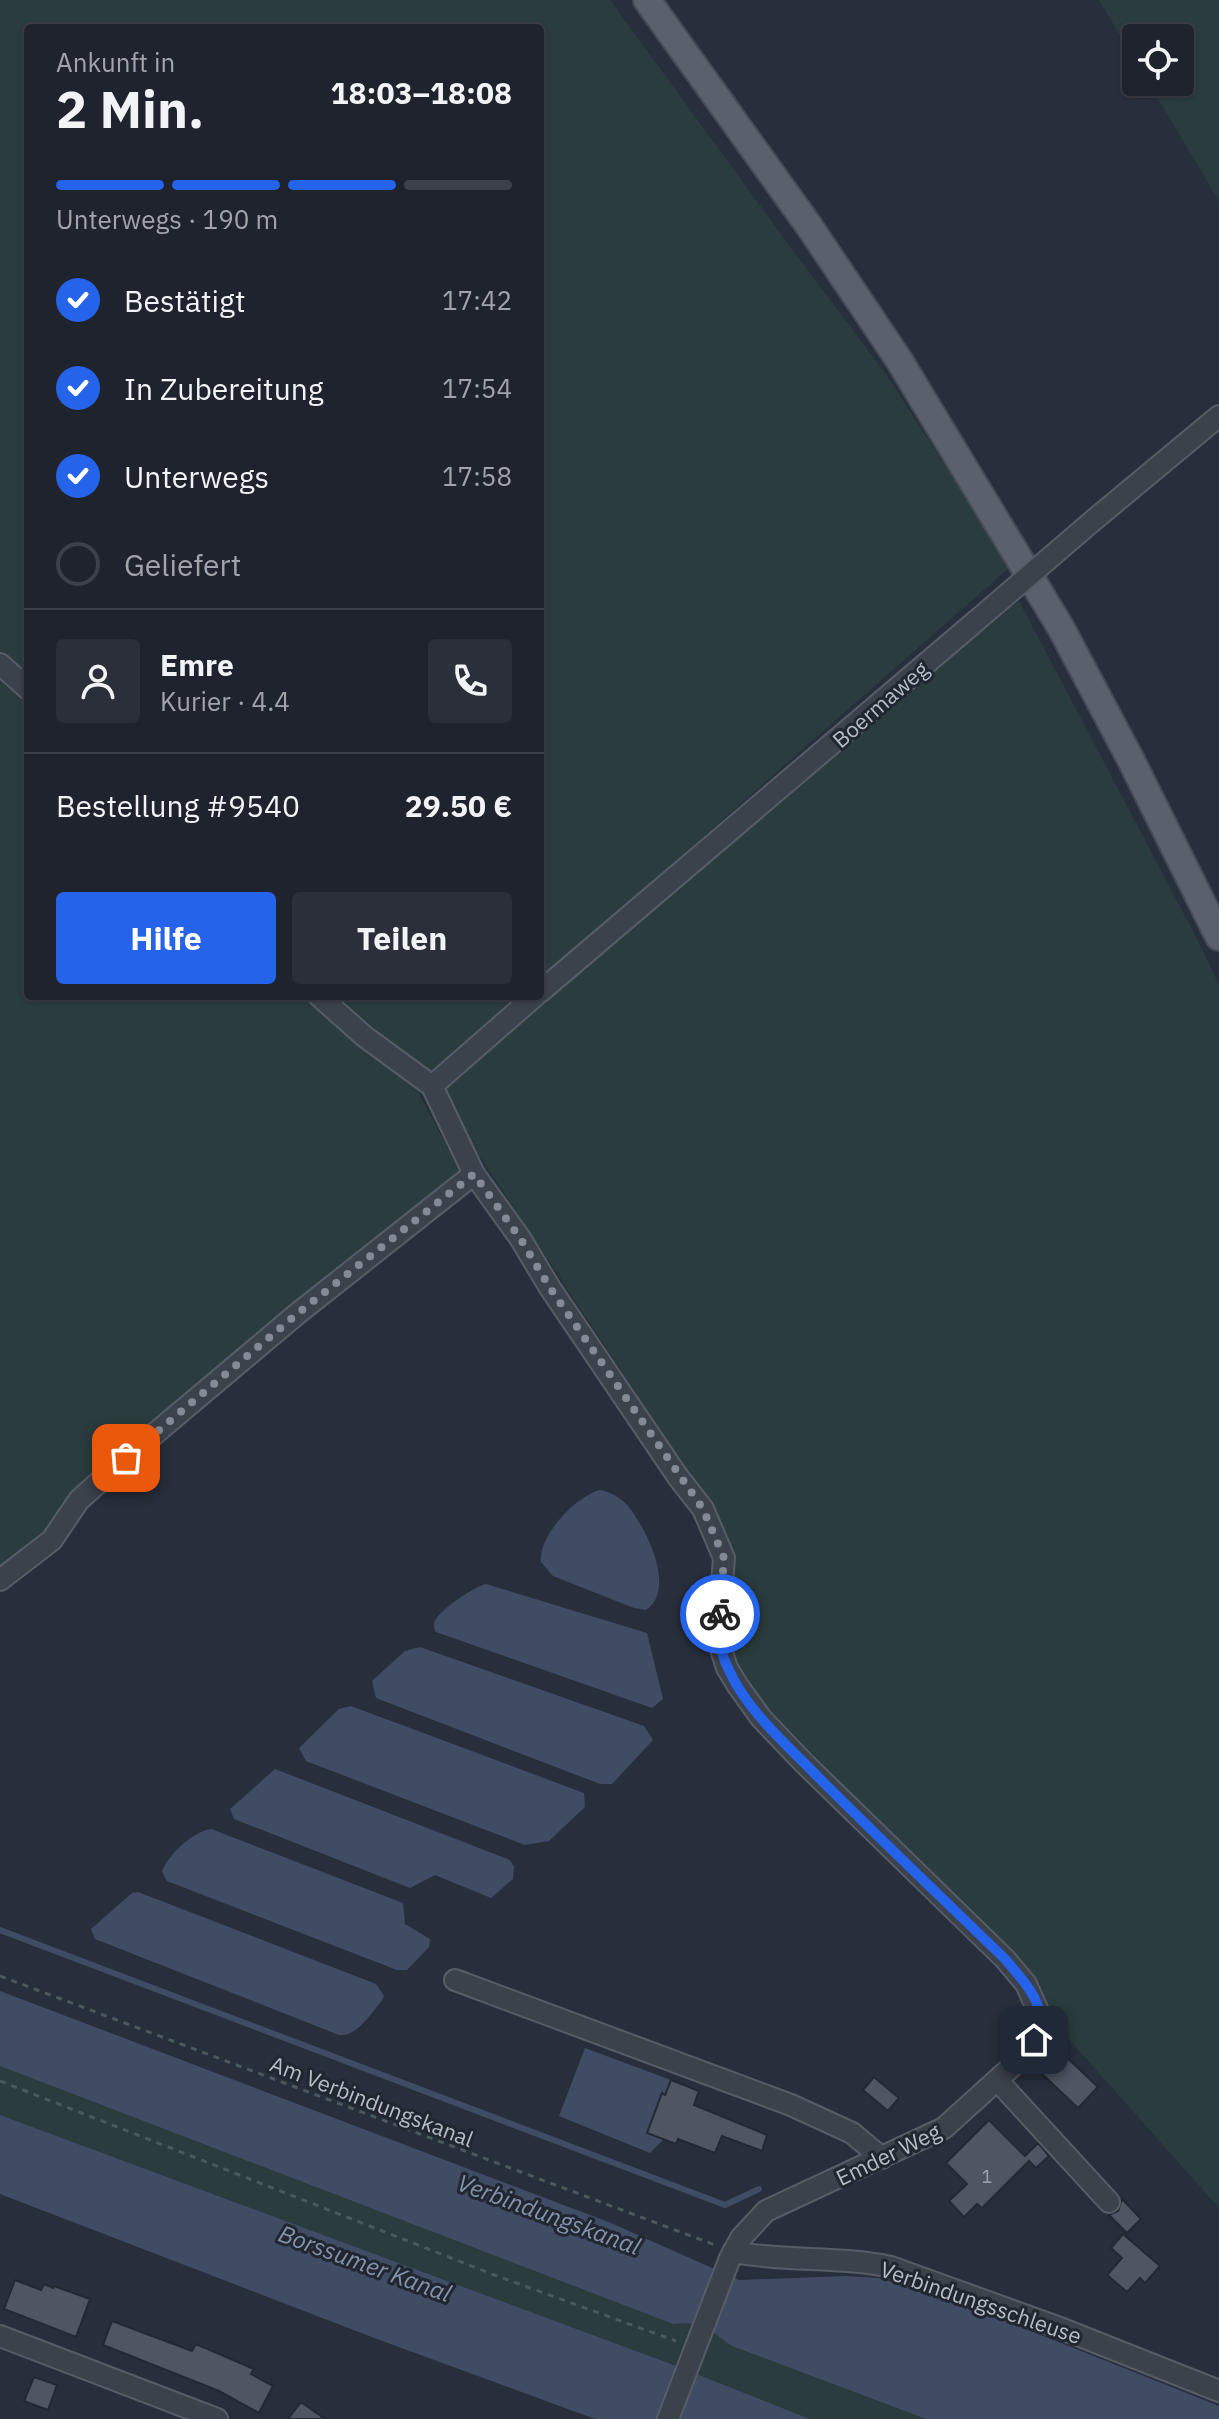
<!DOCTYPE html>
<html lang="de">
<meta charset="utf-8">
<style>
body{margin:0;font-family:"IBM Plex Sans",sans-serif;background:#2b2f39;color:#f1f3f6;height:100vh;display:flex;flex-direction:column;font-size:30px;white-space:nowrap}
*{box-sizing:border-box;margin:0}
p{font-size:26px;color:#a1a4aa}
.icon{flex:none;width:44px;height:44px;fill:none;stroke:currentColor;stroke-width:2;stroke-linecap:round;stroke-linejoin:round}
.map{position:relative;flex:1;overflow:hidden}
.details{position:absolute;left:24px;top:24px;width:520px;height:976px;display:flex;flex-direction:column;background:#1e232d;border-radius:8px;box-shadow:0 2px 6px #0004,0 0 0 2px #3c4049}
.details>*{flex:none}
.controls{position:absolute;left:1122px;top:24px;display:grid;gap:16px}
.controls a{display:grid;place-items:center;width:72px;height:72px;border-radius:8px;background:#1e232d;box-shadow:0 2px 6px #0004,0 0 0 2px #3c4049;font-size:40px}
.pin{position:absolute;display:grid;place-items:center;width:68px;height:68px;color:#fff;margin:-34px;border-radius:16px;box-shadow:0 4px 12px #0006}
.courier{position:absolute;display:grid;place-items:center;width:80px;height:80px;margin:-40px;border:6px solid #2563eb;border-radius:50%;background:#fff;color:#222;box-shadow:0 2px 10px #0007}
.headline em{font-style:normal;font-weight:700}
.headline div{display:flex;flex-direction:column-reverse}
.headline{display:flex;align-items:center;justify-content:space-between;height:136px;padding:0 32px}
h1{font-size:52px;font-weight:700;line-height:60px}
.bar{display:grid;grid-template-columns:repeat(4,1fr);gap:12px 8px;align-content:center;height:96px;padding:0 32px}
.bar i{height:10px;border-radius:6px;background:#3c4049}
.bar .on{background:#2563eb}
.bar p{grid-column:span 4}
.line{display:flex;align-items:center;gap:20px;padding:0 32px;border-top:2px solid #3c4049}
.line div{flex:1}
.round{display:grid;place-items:center;flex:none;width:84px;height:84px;border-radius:8px;background:#2b2f39}
ol{padding:0 32px;list-style:none}
li{display:flex;align-items:center;gap:24px;height:88px}
li p{margin-inline-start:auto}
li .icon{padding:8px;border-radius:50%;background:#2563eb;color:#fff;stroke-width:4}
li:last-child{color:#a1a4aa}
li i{width:44px;height:44px;border:4px solid #3c4049;border-radius:50%}
.cta{display:flex;gap:16px;margin-top:auto;padding:16px 32px}
.cta a{flex:1;height:92px;border-radius:8px;background:#2563eb;color:#fff;font-size:32px;font-weight:700;line-height:92px;text-align:center}
.cta a+a{background:#2b2f39;color:#f1f3f6}
.map>svg:first-child{display:block}
</style>
<div class="map">
<svg width="1219" height="2419" viewBox="0 0 1219 2419">
<rect width="100%" height="100%" fill="#282f3c"/>
<!-- green -->
<path fill="#2b3c3e" d="M 0,0 L 610,0 L 788,244 L 886,374 L 1010,567 L 540,980 L 540,28 L 28,28 L 28,677 L 0,652 Z
M 1099,0 L 1219,0 L 1219,201 L 1148,82 L 1180,82 L 1180,38 L 1136,38 L 1136,62 Z
M 1019,601 L 1195,935 L 1219,985 L 1219,2208 L 1052,2020 L 1034,1983 L 745,1684 L 731,1651 L 728,1618 L 736,1582 L 728,1537 L 719,1519 L 437,1091 Z
M 0,674 L 28,700 L 28,996 L 306,996 L 418,1092 L 460,1171 L 75,1492 L 45,1534 L 0,1569 Z
M 334,996 L 521,996 L 431,1073 Z
M 0,2066 L 673,2324 C 711,2322 703,2327 732,2346 L 926,2419 L 810,2419 L 679,2367 L 0,2115 Z"/>
<!-- water -->
<path fill="#404c63" d="M 600,1490 C 611,1492 621,1498 628,1506 C 646,1528 677,1589 646,1610 L 634,1608 L 553,1576 L 541,1562 C 538,1536 576,1496 600,1490 Z
M 486,1584 L 647,1633 L 663,1699 L 652,1708 L 436,1632 C 434,1627 432,1625 436,1619 C 442,1609 475,1586 486,1584 Z
M 420,1647 L 644,1726 L 653,1740 L 612,1784 L 600,1784 L 376,1698 L 372,1681 L 405,1651 Z
M 351,1706 L 584,1793 L 585,1807 L 549,1841 L 525,1845 L 306,1761 L 299,1748 L 339,1709 Z
M 275,1769 L 510,1860 L 514,1867 L 513,1879 L 491,1898 L 435,1875 L 410,1888 L 234,1819 L 230,1809 Z
M 211,1829 L 403,1903 L 405,1924 L 430,1939 L 429,1947 L 407,1970 L 397,1970 L 167,1881 L 162,1872 C 167,1855 194,1831 211,1829 Z
M 138,1892 L 376,1984 L 384,1996 L 381,2002 C 370,2014 357,2037 339,2035 L 95,1939 L 91,1929 L 132,1893 Z
M 0,1991 L 611,2223 L 739,2280 L 845,2276 L 878,2278 L 909,2286 L 933,2292 L 1219,2406 L 1219,2419 L 926,2419 L 732,2346 C 703,2327 711,2322 673,2324 L 0,2066 Z
M 585,2048 L 671,2080 L 665,2095 L 661,2094 L 647,2132 L 664,2139 L 650,2153 L 559,2116 Z
M 0,2115 L 679,2367 L 810,2419 L 595,2419 L 377,2339 L 0,2194 Z"/>
<g fill="none" stroke-linecap="round" stroke-linejoin="round">
<!-- stream -->
<path stroke="#404c63" stroke-width="6" d="M 0,1930 L 725,2205 L 759,2189"/>
</g>
<!-- building -->
<path fill="#4e5664" stroke="#222933" stroke-width="2" d="M 1060,2051 L 1098,2087 L 1078,2108 L 1040,2072 Z
M 874,2077 L 899,2098 L 888,2111 L 863,2090 Z
M 671,2080 L 699,2091 L 694,2105 L 767,2135 L 762,2151 L 722,2136 L 715,2153 L 678,2139 L 676,2144 L 647,2133 L 662,2093 L 665,2095 Z
M 989,2120 L 1025,2156 L 1038,2143 L 1049,2156 L 1036,2168 L 1029,2161 L 982,2208 L 977,2204 L 964,2217 L 949,2201 L 967,2184 L 946,2163 Z
M 1122,2199 L 1141,2219 L 1127,2233 L 1109,2215 L 1118,2211 Z
M 1123,2234 L 1160,2266 L 1145,2283 L 1140,2278 L 1127,2292 L 1107,2275 L 1122,2258 L 1111,2248 Z
M 15,2280 L 41,2290 L 44,2284 L 53,2288 L 54,2286 L 90,2299 L 76,2337 L 4,2309 Z
M 112,2321 L 192,2351 L 196,2344 L 254,2369 L 251,2374 L 273,2386 L 259,2413 L 219,2391 L 103,2345 Z
M 34,2377 L 57,2385 L 48,2410 L 24,2401 Z
M 301,2402 L 325,2419 L 288,2419 Z"/>
<g fill="none" stroke-linecap="round" stroke-linejoin="round">
<defs>
<path id="minor" d="M 1095,519 L 1219,416
M 0,664 L 28,689
M 540,992 L 976,621
M 319,996 L 364,1036 L 432,1086 L 474,1174 L 520,1238 L 550,1288 L 678,1477 L 703,1509 L 724,1558 L 719,1620 L 720,1646 L 727,1668 L 738,1686 L 761,1718 L 804,1763 L 1005,1959 L 1026,1984 L 1042,2020 L 1034,2040 L 1018,2061 L 944,2128 L 766,2211 L 741,2238 L 730,2258 L 668,2419
M 432,1086 L 535,996
M 0,1580 L 52,1540 L 79,1500 L 126,1458 L 297,1314 L 474,1174
M 455,1980 L 791,2105 L 852,2133 L 882,2158
M 997,2080 L 1109,2202
M 733,2252 C 787,2262 840,2256 891,2267 L 1060,2328 L 1219,2391
M 0,2336 L 217,2419"/>
<path id="major" d="M 647,0 L 809,226 L 899,360 L 1061,628 L 1131,760 L 1219,937"/>
</defs>
<!-- minor casing -->
<use href="#minor" stroke="#565d67" stroke-width="24"/>
<!-- major casing -->
<use href="#major" stroke="#444b55" stroke-width="30"/>
<!-- path -->
<path stroke="#4a595c" stroke-width="3" stroke-dasharray="6 6" stroke-linecap="butt" d="M 0,1976 L 715,2245
M 0,2081 L 497,2276 L 676,2341"/>
<!-- minor -->
<use href="#minor" stroke="#3b424c" stroke-width="20"/>
<!-- major -->
<use href="#major" stroke="#5a606c" stroke-width="26"/>
<defs>
<path id="minor-bridge" d="M 976,621 L 1095,519"/>
</defs>
<!-- minor-bridge casing -->
<use href="#minor-bridge" stroke="#565d67" stroke-width="24" stroke-linecap="butt"/>
<!-- minor-bridge -->
<use href="#minor-bridge" stroke="#3b424c" stroke-width="20"/>
</g>
<g fill="none" stroke-linecap="round" stroke-linejoin="round">
<!-- done -->
<path stroke="#858b96" stroke-width="8" stroke-dasharray="0 14.4" d="M 126,1458 L 297,1314 L 474,1174 L 520,1238 L 550,1288 L 703,1509 L 724,1558 L 720,1614"/>
<!-- route -->
<path stroke="#2563eb" stroke-width="10" d="M 720,1614 C 717,1632 720,1652 728,1668 C 746,1710 786,1744 817,1776 C 879,1838 942,1898 1005,1959 C 1025,1983 1052,2008 1034,2040"/>
</g>
<g text-anchor="middle" dominant-baseline="central" stroke-width="6" stroke-linejoin="round" paint-order="stroke">
<!-- number labels -->
<g font-size="18" fill="#9da3ae">
<text x="987" y="2176">1</text>
</g>
<!-- street labels -->
<g font-size="22" fill="#b7bdc7" stroke="#202731">
<text transform="translate(880 704) rotate(-41)">Boermaweg</text>
<text transform="translate(372 2101) rotate(21)">Am Verbindungskanal</text>
<text transform="translate(888 2154) rotate(-26)">Emder Weg</text>
<text transform="translate(981 2302) rotate(19)">Verbindungsschleuse</text>
</g>
<!-- water labels -->
<g font-size="24" font-style="italic" fill="#8392ab" stroke="#202731">
<text transform="translate(549 2214) rotate(20)">Verbindungskanal</text>
<text transform="translate(365 2263) rotate(20)">Borssumer Kanal</text>
</g>
</g>
</svg>
<div class="controls">
<a><svg class="icon" aria-label="locate" viewBox="0 0 24 24"><circle cx="12" cy="12" r="6"/><path d="M12 2v4M12 18v4M2 12h4M18 12h4"/></svg></a>
</div>
<div class="pin" style="left:126px;top:1458px;background:#ea580c"><svg class="icon" aria-label="bag" viewBox="0 0 24 24"><path d="M5 8h14l-1 12H6zM9 8a3 3 0 0 1 6 0"/></svg></div>
<div class="pin" style="left:1034px;top:2040px;background:#1f2937"><svg class="icon" aria-label="home" viewBox="0 0 24 24"><path d="M3 11l9-7 9 7M6 9v11h12V9"/></svg></div>
<div class="courier" style="left:720px;top:1614px"><svg class="icon" aria-label="bike" viewBox="0 0 24 24"><circle cx="6" cy="16" r="4"/><circle cx="18" cy="16" r="4"/><path d="M6 16l4-8h5l3 8M10 8l3 8H6M13 5h3"/></svg></div>
<section class="details">
<div class="headline"><div><h1>2 Min.</h1><p>Ankunft in</p></div><em>18:03–18:08</em></div>
<div class="bar"><i class="on"></i><i class="on"></i><i class="on"></i><i></i><p>Unterwegs · 190 m</p></div>
<ol>
<li><svg class="icon" aria-label="check" viewBox="0 0 24 24"><path d="M5 12l5 5 9-10"/></svg>Bestätigt<p>17:42</p></li>
<li><svg class="icon" aria-label="check" viewBox="0 0 24 24"><path d="M5 12l5 5 9-10"/></svg>In Zubereitung<p>17:54</p></li>
<li><svg class="icon" aria-label="check" viewBox="0 0 24 24"><path d="M5 12l5 5 9-10"/></svg>Unterwegs<p>17:58</p></li>
<li><i></i>Geliefert</li>
</ol>
<div class="line" style="height:144px"><a class="round"><svg class="icon" aria-label="person" viewBox="0 0 24 24"><circle cx="12" cy="8" r="4"/><path d="M4 21q1-7 8-7t8 7"/></svg></a><div><b>Emre</b><p>Kurier · 4.4</p></div><a class="round"><svg class="icon" aria-label="phone" viewBox="0 0 24 24"><path d="M5 4h4l2 5-3 2q2 4 5 5l2-3 5 2v4C11 20 4 13 5 4z"/></svg></a></div>
<div class="line" style="height:104px"><div>Bestellung #9540</div><b>29.50 €</b></div>
<div class="cta"><a>Hilfe</a><a>Teilen</a></div>
</section>
</div>
